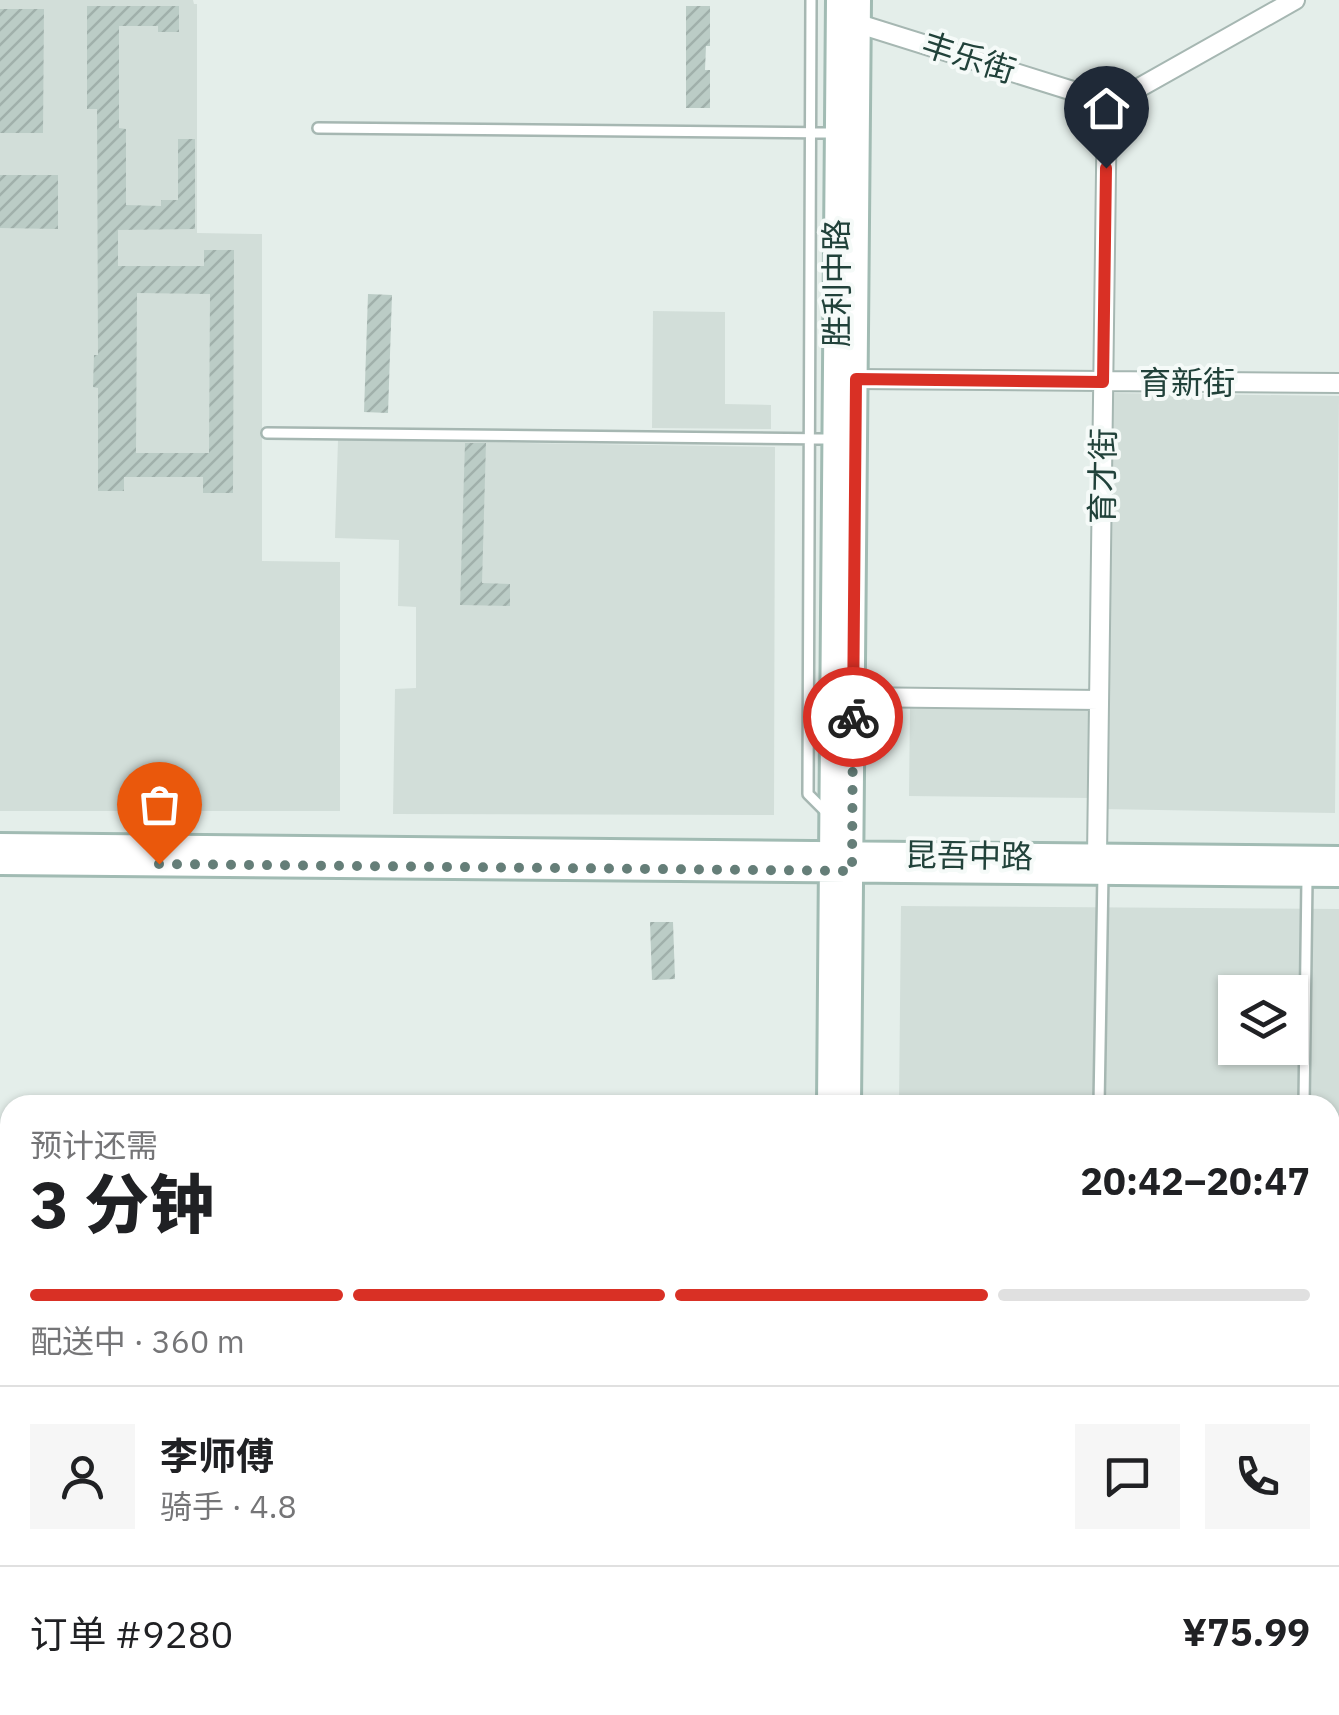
<!DOCTYPE html>
<html lang="zh">
<meta charset="utf-8">
<style>
body{margin:0;font-family:"IBM Plex Sans","Noto Sans SC",sans-serif;background:#f6f6f6;color:#202124;height:100vh;display:flex;flex-direction:column;font-size:38px;white-space:nowrap}
*{box-sizing:border-box;margin:0}
p{font-size:32px;color:#757577}
.icon{flex:none;width:55px;height:55px;fill:none;stroke:currentColor;stroke-width:2;stroke-linecap:round;stroke-linejoin:round}
.map{position:relative;flex:1;overflow:hidden}
.panel{position:absolute;left:0px;top:1095px;width:1340px;height:620px;display:flex;flex-direction:column;background:#fff;border-radius:30px 30px 0 0;box-shadow:0 2px 8px #0004}
.panel>*{flex:none}
.buttons{position:absolute;left:1218px;top:975px;display:grid;gap:20px}
.buttons a{display:grid;place-items:center;width:90px;height:90px;border-radius:0px;background:#fff;box-shadow:0 2px 8px #0004;font-size:50px}
.pin{position:absolute;display:grid;place-items:center;width:85px;height:85px;color:#fff;margin:-102px -42px;border-radius:50% 50% 50% 0;rotate:-45deg;box-shadow:0 0 10px #0007}
.pin .icon{rotate:45deg}
.courier{position:absolute;display:grid;place-items:center;width:100px;height:100px;margin:-50px;border:8px solid #d93025;border-radius:50%;background:#fff;color:#222;box-shadow:0 2px 12px #0007}
.summary em{font-style:normal;font-weight:800}
.summary div{display:flex;flex-direction:column-reverse}
.summary{display:flex;align-items:center;justify-content:space-between;height:170px;padding:0 30px}
h1{font-size:65px;font-weight:800;line-height:75px}
.bar{display:grid;grid-template-columns:repeat(4,1fr);gap:15px 10px;align-content:center;height:120px;padding:0 30px}
.bar i{height:12px;border-radius:8px;background:#e0e0e0}
.bar .on{background:#d93025}
.bar p{grid-column:span 4}
.line{display:flex;align-items:center;gap:25px;padding:0 30px;border-top:2px solid #e0e0e0}
.line div{flex:1}
.round{display:grid;place-items:center;flex:none;width:105px;height:105px;border-radius:0px;background:#f6f6f6}
.map>svg:first-child{display:block}
</style>
<div class="map">
<svg width="1339" height="1715" viewBox="0 0 1339 1715">
<defs>
<pattern id="building-hatch" width="6" height="6" patternUnits="userSpaceOnUse" patternTransform="scale(2.5)"><rect width="6" height="6" fill="#bbccc6"/><path d="M-1 1l2-2M0 6l6-6M5 7l2-2" fill="none" stroke="#a0b0ab"/></pattern>
</defs>
<rect width="100%" height="100%" fill="#e4eeea"/>
<!-- built -->
<path fill="#d2ded9" fill-rule="evenodd" d="M 0,0 L 193,0 L 194,4 L 197,4 L 197,233 L 262,234 L 262,561 L 340,562 L 340,811 L 0,811 Z
M 653,311 L 725,312 L 725,404 L 771,405 L 771,429 L 652,428 Z
M 1109,393 L 1339,396 L 1335,813 L 1102,809 Z
M 338,440 L 775,447 L 774,815 L 393,814 L 395,689 L 416,688 L 416,607 L 398,606 L 399,540 L 335,538 Z
M 910,704 L 1091,706 L 1090,798 L 909,796 Z
M 901,906 L 1339,909 L 1339,1715 L 892,1715 L 892,1705 L 1330,1705 L 1330,1105 L 899,1105 ZM 1235,992 L 1290,992 L 1290,1048 L 1235,1048 Z"/>
<!-- building -->
<path fill="url(#building-hatch)" fill-rule="evenodd" d="M 87,6 L 179,6 L 179,32 L 158,32 L 158,26 L 119,26 L 119,128 L 126,129 L 126,205 L 161,206 L 161,200 L 178,200 L 178,139 L 195,139 L 195,229 L 118,230 L 118,266 L 204,266 L 204,250 L 234,250 L 233,493 L 203,493 L 203,477 L 124,477 L 124,491 L 98,491 L 98,388 L 93,387 L 94,355 L 98,355 L 97,109 L 87,109 ZM 137,293 L 210,294 L 209,453 L 136,453 Z
M 686,6 L 710,6 L 710,46 L 706,46 L 705,70 L 710,70 L 710,108 L 686,108 Z
M 0,9 L 44,9 L 43,133 L 0,133 Z
M 0,175 L 58,175 L 58,229 L 0,228 Z
M 368,294 L 392,295 L 388,413 L 364,412 Z
M 465,443 L 486,443 L 482,583 L 510,584 L 510,606 L 460,605 Z
M 650,922 L 673,922 L 675,979 L 652,980 Z"/>
<g fill="none" stroke-linecap="round" stroke-linejoin="round">
<defs>
<path id="lane" d="M 811,0 L 808,794 L 828,814
M 318,128 L 835,133
M 267,433 L 834,439
M 1099,1105 L 1103,873
M 1304,1105 L 1307,878
M 1330,1141 L 1339,1141
M 1330,1345 L 1339,1345
M 1330,1396 L 1339,1396
M 149,1715 L 149,1705
M 376,1715 L 376,1705"/>
<path id="street" d="M 859,24 L 1073,91 L 1107,97 L 1128,94 L 1295,0
M 856,379 L 1339,383
M 853,697 L 1099,700
M 1097,856 L 1107,97
M 1330,1597 L 1339,1597"/>
<path id="secondary" d="M 0,845 L 1339,858
M 0,863 L 1339,875
M 829,1105 L 838,0
M 849,1105 L 859,0
M 824,1715 L 824,1705
M 845,1715 L 845,1705"/>
</defs>
<!-- lane casing -->
<use href="#lane" stroke="#a6b7b2" stroke-width="14"/>
<!-- street casing -->
<use href="#street" stroke="#a6b7b2" stroke-width="22"/>
<!-- secondary casing -->
<use href="#secondary" stroke="#a1bbb3" stroke-width="28"/>
<!-- lane -->
<use href="#lane" stroke="#fff" stroke-width="9"/>
<!-- street -->
<use href="#street" stroke="#fff" stroke-width="18"/>
<!-- secondary -->
<use href="#secondary" stroke="#fff" stroke-width="22"/>
</g>
<g fill="none" stroke-linecap="round" stroke-linejoin="round">
<!-- done -->
<path stroke="#657e78" stroke-width="10" stroke-dasharray="0 18" d="M 159,864 L 852,871 L 853,717"/>
<!-- route -->
<path stroke="#d93025" stroke-width="12" d="M 853,717 L 856,379 L 1103,382 L 1106,168"/>
</g>
<g text-anchor="middle" dominant-baseline="central" stroke-width="8" stroke-linejoin="round" paint-order="stroke">
<!-- street labels -->
<g font-size="32" fill="#21423a" stroke="#f5faf8">
<text transform="translate(969 57) rotate(18)">丰乐街</text>
<text transform="translate(836 283) rotate(-90)">胜利中路</text>
<text x="1187" y="382">育新街</text>
<text transform="translate(1102 476) rotate(-89)">育才街</text>
<text transform="translate(969 855) rotate(1)">昆吾中路</text>
</g>
</g>
</svg>
<div class="buttons">
<a><svg class="icon" aria-label="layers" viewBox="0 0 24 24"><path d="M12 4l9 5-9 5-9-5zM3 14l9 5 9-5"/></svg></a>
</div>
<div class="pin" style="left:159px;top:864px;background:#ea580c"><svg class="icon" aria-label="bag" viewBox="0 0 24 24"><path d="M5 8h14l-1 12H6zM9 8a3 3 0 0 1 6 0"/></svg></div>
<div class="pin" style="left:1106px;top:168px;background:#1f2937"><svg class="icon" aria-label="home" viewBox="0 0 24 24"><path d="M3 11l9-7 9 7M6 9v11h12V9"/></svg></div>
<div class="courier" style="left:853px;top:717px"><svg class="icon" aria-label="bike" viewBox="0 0 24 24"><circle cx="6" cy="16" r="4"/><circle cx="18" cy="16" r="4"/><path d="M6 16l4-8h5l3 8M10 8l3 8H6M13 5h3"/></svg></div>
<section class="panel">
<div class="summary"><div><h1>3 分钟</h1><p>预计还需</p></div><em>20:42–20:47</em></div>
<div class="bar"><i class="on"></i><i class="on"></i><i class="on"></i><i></i><p>配送中 · 360 m</p></div>
<div class="line" style="height:180px"><a class="round"><svg class="icon" aria-label="person" viewBox="0 0 24 24"><circle cx="12" cy="8" r="4"/><path d="M4 21q1-7 8-7t8 7"/></svg></a><div><b>李师傅</b><p>骑手 · 4.8</p></div><a class="round"><svg class="icon" aria-label="chat" viewBox="0 0 24 24"><path d="M4 5h16v11H9l-5 4z"/></svg></a><a class="round"><svg class="icon" aria-label="phone" viewBox="0 0 24 24"><path d="M5 4h4l2 5-3 2q2 4 5 5l2-3 5 2v4C11 20 4 13 5 4z"/></svg></a></div>
<div class="line" style="height:130px"><div>订单 #9280</div><b>¥75.99</b></div>
</section>
</div>
